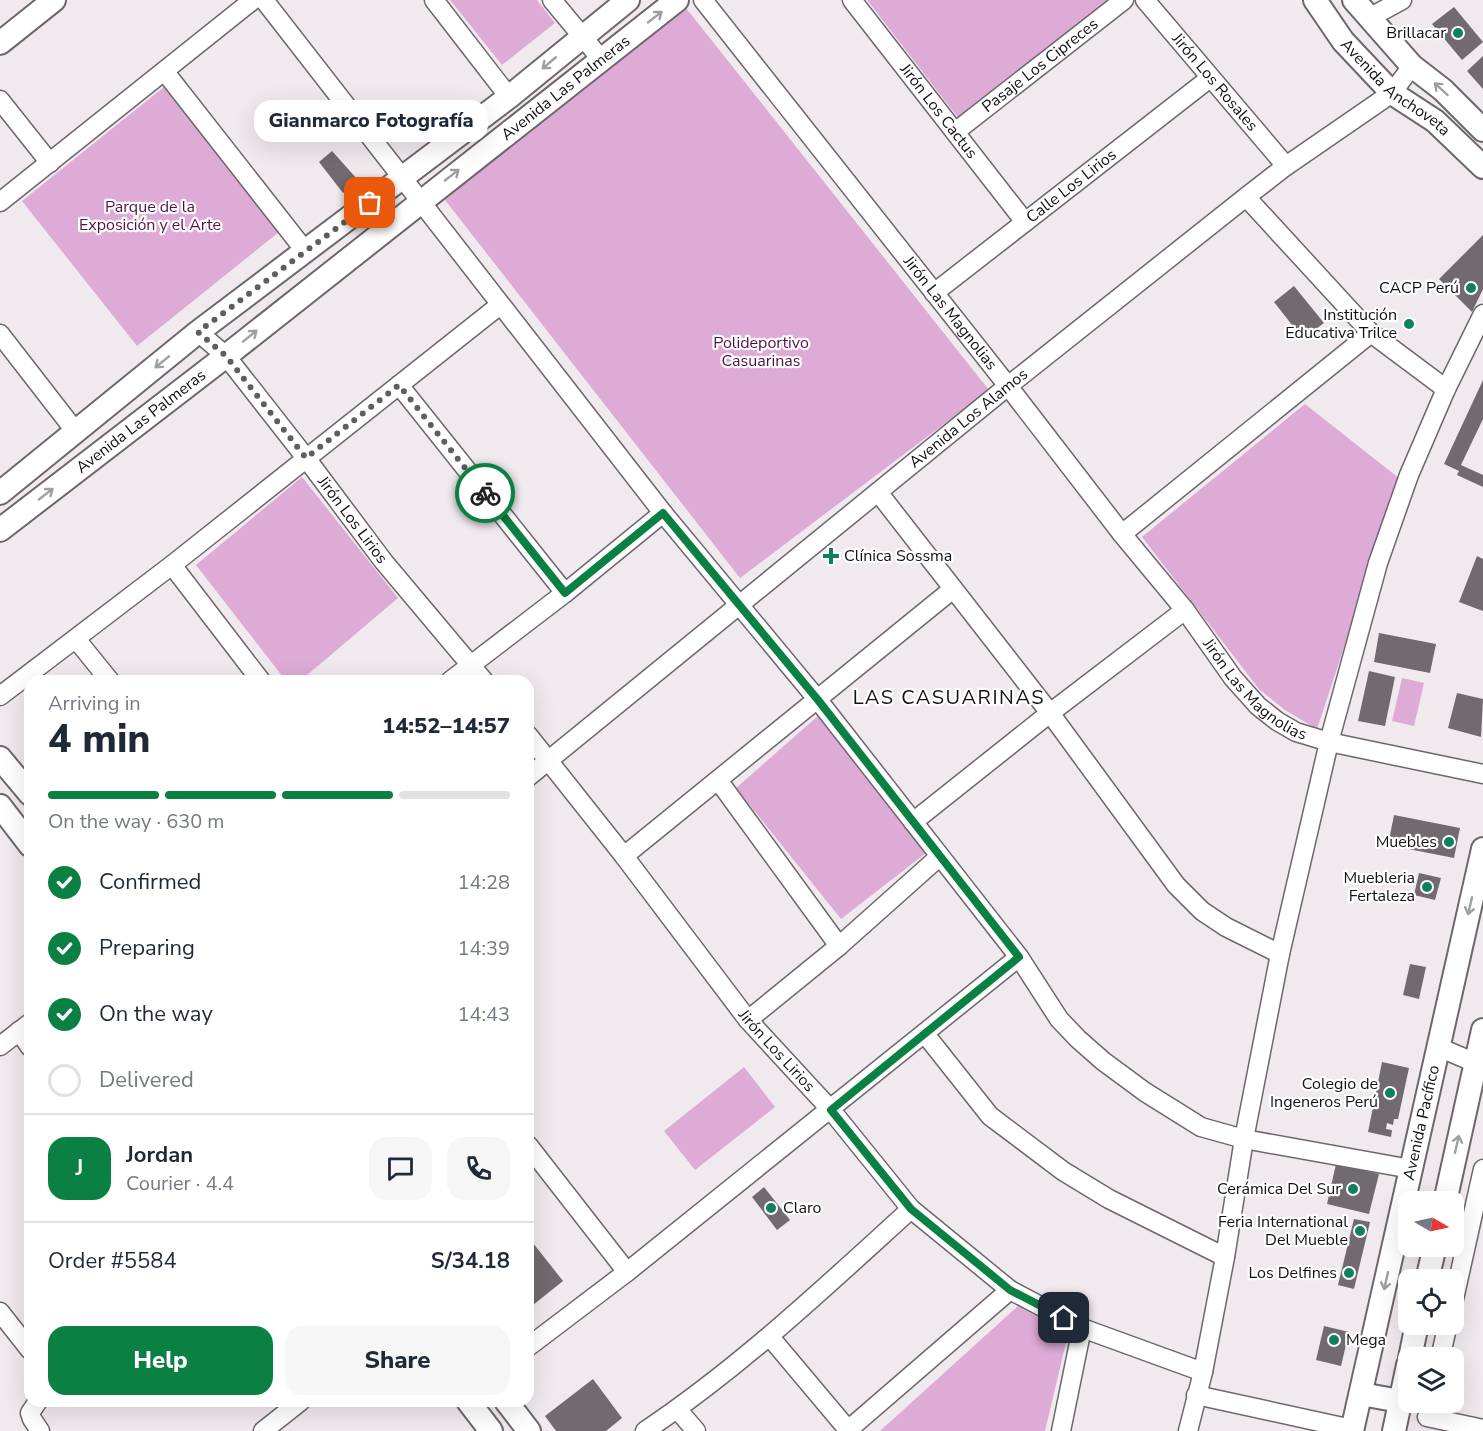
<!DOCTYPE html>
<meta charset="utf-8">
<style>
body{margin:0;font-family:"Nunito Sans",sans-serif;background:#f6f6f7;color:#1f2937;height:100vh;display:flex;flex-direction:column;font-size:22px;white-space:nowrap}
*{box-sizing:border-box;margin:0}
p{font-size:20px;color:#747a83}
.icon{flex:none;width:33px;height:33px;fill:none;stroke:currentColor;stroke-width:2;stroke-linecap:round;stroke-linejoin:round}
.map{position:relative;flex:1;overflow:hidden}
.side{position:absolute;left:24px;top:675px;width:510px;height:732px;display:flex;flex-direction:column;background:#fff;border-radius:18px;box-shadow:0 6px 24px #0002}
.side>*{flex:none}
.needle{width:39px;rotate:99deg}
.controls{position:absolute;left:1398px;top:1191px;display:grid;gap:12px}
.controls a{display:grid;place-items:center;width:66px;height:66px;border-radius:12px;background:#fff;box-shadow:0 6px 24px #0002;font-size:30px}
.pin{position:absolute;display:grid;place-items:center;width:51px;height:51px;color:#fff;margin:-26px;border-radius:12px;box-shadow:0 3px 9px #0006}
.courier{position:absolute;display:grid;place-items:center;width:60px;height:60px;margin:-30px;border:4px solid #0b8043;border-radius:50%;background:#fff;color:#222;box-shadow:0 2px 8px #0007}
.bubble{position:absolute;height:42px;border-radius:18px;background:#fff;box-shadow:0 6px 24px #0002;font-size:20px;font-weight:800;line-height:42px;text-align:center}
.summary em{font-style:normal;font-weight:800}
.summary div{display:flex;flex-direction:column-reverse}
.summary{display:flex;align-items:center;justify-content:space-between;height:102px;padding:0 24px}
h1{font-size:39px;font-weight:800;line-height:45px}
.bar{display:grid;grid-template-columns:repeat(4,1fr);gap:9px 6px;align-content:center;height:72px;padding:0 24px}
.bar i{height:8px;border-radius:4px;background:#e0e1e3}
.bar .on{background:#0b8043}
.bar p{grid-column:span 4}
.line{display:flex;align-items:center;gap:15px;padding:0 24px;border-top:2px solid #e0e1e3}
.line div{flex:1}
.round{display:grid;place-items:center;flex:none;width:63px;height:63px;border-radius:18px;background:#f6f6f7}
ol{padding:0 24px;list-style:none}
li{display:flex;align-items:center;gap:18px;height:66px}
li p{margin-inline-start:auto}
li .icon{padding:6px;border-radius:50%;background:#0b8043;color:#fff;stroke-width:4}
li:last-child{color:#747a83}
li i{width:33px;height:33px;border:3px solid #e0e1e3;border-radius:50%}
.action{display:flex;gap:12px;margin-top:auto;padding:12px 24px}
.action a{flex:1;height:69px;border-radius:18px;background:#0b8043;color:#fff;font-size:24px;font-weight:800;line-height:69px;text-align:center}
.action a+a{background:#f6f6f7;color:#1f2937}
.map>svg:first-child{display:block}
</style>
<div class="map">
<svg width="1483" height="1431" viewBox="0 0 1483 1431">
<rect width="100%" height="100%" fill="#f0e9ee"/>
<!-- green -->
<path fill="#ddabd5" d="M 450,0 L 537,0 L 555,23 L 502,65 Z
M 867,0 L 1113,0 L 959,119 Z
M 682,3 L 989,390 L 740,578 L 445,200 Z
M 164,87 L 279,232 L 137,346 L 22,201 Z
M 1305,404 L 1400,479 L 1317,729 L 1285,710 L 1259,689 L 1142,537 Z
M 302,477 L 398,598 L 300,681 L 286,681 L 196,565 Z
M 1402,678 L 1424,683 L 1414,726 L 1392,721 Z
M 818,716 L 926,853 L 841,919 L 736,788 Z
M 744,1067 L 775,1107 L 695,1170 L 664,1131 Z
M 1018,1306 L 1068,1334 L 1045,1431 L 880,1431 Z"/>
<!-- building -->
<path fill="#716b70" d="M 1454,7 L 1483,42 L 1462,60 L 1432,24 Z
M 1483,56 L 1483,89 L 1467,71 Z
M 332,151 L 358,180 L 343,193 L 319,162 Z
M 1483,235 L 1483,289 L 1472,312 L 1439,279 Z
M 1294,286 L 1324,323 L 1303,339 L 1274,302 Z
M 1483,380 L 1483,419 L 1461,465 L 1483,475 L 1483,487 L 1457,475 L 1459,471 L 1444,464 Z
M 1477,556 L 1483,559 L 1483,611 L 1459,602 Z
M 1379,633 L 1436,644 L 1430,673 L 1374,662 Z
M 1369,671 L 1395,677 L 1385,726 L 1358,721 Z
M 1457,693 L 1483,699 L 1481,737 L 1448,728 Z
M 1394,815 L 1460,828 L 1454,858 L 1388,845 Z
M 1419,873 L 1441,878 L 1435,900 L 1414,895 Z
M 1410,964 L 1426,967 L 1419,999 L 1403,995 Z
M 1382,1062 L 1409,1068 L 1398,1119 L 1394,1119 L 1393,1125 L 1387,1123 L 1386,1129 L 1392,1130 L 1391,1137 L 1368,1132 Z
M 1336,1164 L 1379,1174 L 1369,1214 L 1327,1204 Z
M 764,1187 L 790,1220 L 777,1230 L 752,1197 Z
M 1354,1219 L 1370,1222 L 1354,1289 L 1338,1285 Z
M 533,1243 L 563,1281 L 528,1309 L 528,1246 Z
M 1324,1326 L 1349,1332 L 1341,1366 L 1316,1360 Z
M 593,1379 L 622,1418 L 606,1431 L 556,1431 L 545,1416 Z"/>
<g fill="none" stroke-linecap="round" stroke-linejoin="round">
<defs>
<g id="minor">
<path d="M 264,0 L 663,513 L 818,700 L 1019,957 L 1059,1019 L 1078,1039 L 1103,1061 L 1145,1092 L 1201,1127 L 1244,1139 L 1411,1169"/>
<path d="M 434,0 L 509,97"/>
<path d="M 552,0 L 601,59"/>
<path id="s1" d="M 703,0 L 1008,386 L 1122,534 L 1185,610 L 1233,678 L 1258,706 L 1277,721 L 1296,732 L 1329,742 L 1483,774"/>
<path id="s2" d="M 852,0 L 1025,222"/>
<path id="s3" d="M 1145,0 L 1286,166"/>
<path d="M 1369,18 L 1402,0"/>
<path d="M 165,72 L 306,252"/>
<path d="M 0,100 L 50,163"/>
<path id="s4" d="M 955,132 L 1124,0"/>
<path d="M 1246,197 L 1371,333 L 1446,389"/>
<path d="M 0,202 L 253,0"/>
<path id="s5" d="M 934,293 L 1210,78"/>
<path id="s6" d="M 198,332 L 226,356 L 306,458 L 384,562 L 484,681"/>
<path d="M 0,334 L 76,432"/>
<path d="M 399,385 L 565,593"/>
<path d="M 878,492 L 1050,713 L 1176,885 L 1202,911 L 1226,927 L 1280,954"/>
<path d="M 1122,534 L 1371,333"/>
<path d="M 172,565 L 261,681"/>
<path d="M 76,639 L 110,681"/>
<path d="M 450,681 L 565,593 L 663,513"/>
<path d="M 0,696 L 172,565 L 500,305"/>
<path id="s7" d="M 528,735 L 624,856 L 748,1020 L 831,1110 L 911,1209 L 1010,1290 L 1082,1328 L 1203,1372"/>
<path id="s8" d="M 528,777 L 1008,386 L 1246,197 L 1286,166 L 1392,93 L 1412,66"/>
<path d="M 718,780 L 839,946"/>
<path d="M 913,822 L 1050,713 L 1185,610"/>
<path d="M 624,856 L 953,589"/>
<path d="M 748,1020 L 839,946 L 939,857"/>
<path d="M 19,1031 L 30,1047"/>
<path d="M 925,1034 L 990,1116 L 1063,1171 L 1109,1199 L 1225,1257"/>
<path d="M 0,1046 L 30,1023"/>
<path d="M 1438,1047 L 1483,1066"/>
<path d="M 528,1145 L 627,1272"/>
<path d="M 1454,1299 L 1483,1169"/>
<path d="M 0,1312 L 30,1350"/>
<path d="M 770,1337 L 849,1431"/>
<path d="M 528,1347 L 627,1272 L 1019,957"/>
<path d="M 1440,1358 L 1448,1324"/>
<path d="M 1196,1395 L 1352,1429"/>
<path d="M 38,1401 L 30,1413 L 32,1419 L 40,1431"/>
<path d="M 677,1409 L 696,1431"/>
<path d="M 1427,1417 L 1483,1429"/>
<path d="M 848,1430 L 1010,1290"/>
<path d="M 263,1431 L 301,1401"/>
<path d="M 645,1431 C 742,1366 825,1287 911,1209"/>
<path d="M 1061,1431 L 1082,1328"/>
<path d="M 1188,1431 L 1203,1372 L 1225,1257 L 1244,1139 L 1280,954 L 1329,742 L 1378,563 L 1409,475 L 1446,389 L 1483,314"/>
</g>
<g id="major">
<path id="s9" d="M 1315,0 L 1343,41 L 1392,93 L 1435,121 L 1483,167"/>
<path d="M 1354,0 L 1412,66 L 1443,90 L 1483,130"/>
<path d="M 0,43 L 54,0"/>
<path d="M 0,493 L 198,332 L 509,97 L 628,0"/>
<path id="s10" d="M 0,530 L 226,356 L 677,0"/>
<path d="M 0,758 L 30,794"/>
<path d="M 0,806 L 30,845"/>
<path d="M 1445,1202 L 1483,1030"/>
<path d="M 1427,1280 L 1435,1246"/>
<path d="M 1410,1358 L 1417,1324"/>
<path d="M 1361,1394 L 1400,1401"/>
<path d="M 468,1401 L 491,1431"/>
<path d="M 506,1401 L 529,1431"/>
<path id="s11" d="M 1352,1431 L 1483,849"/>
<path d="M 1394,1431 L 1408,1365"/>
</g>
</defs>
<!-- minor casing -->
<use href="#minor" stroke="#6d676c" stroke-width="21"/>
<!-- major casing -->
<use href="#major" stroke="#6d676c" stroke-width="26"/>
<!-- minor -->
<use href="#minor" stroke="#fff" stroke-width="18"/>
<!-- major -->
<use href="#major" stroke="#fff" stroke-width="22"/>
</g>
<!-- one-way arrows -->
<defs><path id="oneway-shaft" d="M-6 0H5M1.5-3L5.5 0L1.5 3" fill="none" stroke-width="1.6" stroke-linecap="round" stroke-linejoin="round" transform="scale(1.5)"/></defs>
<g stroke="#a09fa0">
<use href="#oneway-shaft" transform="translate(655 17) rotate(-38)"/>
<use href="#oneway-shaft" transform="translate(549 63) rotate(140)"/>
<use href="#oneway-shaft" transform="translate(1441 89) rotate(-138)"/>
<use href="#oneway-shaft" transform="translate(452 175) rotate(-38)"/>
<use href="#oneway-shaft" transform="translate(250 336) rotate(-39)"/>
<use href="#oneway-shaft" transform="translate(162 362) rotate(141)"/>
<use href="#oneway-shaft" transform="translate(46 494) rotate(-38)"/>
<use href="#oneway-shaft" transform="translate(1470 906) rotate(103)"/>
<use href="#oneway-shaft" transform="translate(1457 1144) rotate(-77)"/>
<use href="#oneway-shaft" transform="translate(1386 1281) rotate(103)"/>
</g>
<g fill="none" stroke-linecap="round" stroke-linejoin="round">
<!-- done -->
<path stroke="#605c5f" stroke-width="6" stroke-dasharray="0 10.8" d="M 370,203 L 198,332 L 226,356 L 306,458 L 399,385 L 485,493"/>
<!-- route -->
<path stroke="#0b8043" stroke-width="8" d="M 485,493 L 565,593 L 663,513 L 818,700 L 1019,957 L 831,1110 L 911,1209 L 1010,1290 L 1064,1318"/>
</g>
<!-- markers -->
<g fill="#0f805e" stroke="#fff" stroke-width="2">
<circle cx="1458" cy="33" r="6"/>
<circle cx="1471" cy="288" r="6"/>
<circle cx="1409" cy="324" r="6"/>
<path d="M828 547h6v6h6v6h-6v6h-6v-6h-6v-6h6z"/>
<circle cx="1449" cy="842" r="6"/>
<circle cx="1427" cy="887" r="6"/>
<circle cx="1390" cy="1093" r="6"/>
<circle cx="1353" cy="1189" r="6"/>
<circle cx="771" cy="1208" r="6"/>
<circle cx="1360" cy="1231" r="6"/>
<circle cx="1349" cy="1273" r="6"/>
<circle cx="1334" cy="1340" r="6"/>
</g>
<g text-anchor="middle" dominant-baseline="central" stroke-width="4.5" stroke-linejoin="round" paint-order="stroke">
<!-- poi labels -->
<g font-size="16" fill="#121012" stroke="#fff" text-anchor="end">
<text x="1446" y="33">Brillacar</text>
<text x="1459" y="288">CACP Perú</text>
<text x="1397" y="315">Institución<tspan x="1397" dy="18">Educativa Trilce</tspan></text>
<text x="844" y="556" text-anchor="start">Clínica Sossma</text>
<text x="1437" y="842">Muebles</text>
<text x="1415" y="878">Muebleria<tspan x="1415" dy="18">Fertaleza</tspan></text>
<text x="1378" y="1084">Colegio de<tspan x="1378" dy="18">Ingeneros Perú</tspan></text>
<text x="1341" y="1189">Cerámica Del Sur</text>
<text x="783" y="1208" text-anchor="start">Claro</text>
<text x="1348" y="1222">Feria International<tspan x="1348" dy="18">Del Mueble</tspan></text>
<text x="1337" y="1273">Los Delfines</text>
<text x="1346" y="1340" text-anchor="start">Mega</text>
</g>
<!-- street labels -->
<g font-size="16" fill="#121012" stroke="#fff">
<text stroke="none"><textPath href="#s4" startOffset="108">Pasaje Los Cipreces</textPath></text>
<text stroke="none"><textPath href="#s3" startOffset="108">Jirón Los Rosales</textPath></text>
<text stroke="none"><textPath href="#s9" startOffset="120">Avenida Anchoveta</textPath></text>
<text stroke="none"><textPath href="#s10" startOffset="718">Avenida Las Palmeras</textPath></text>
<text stroke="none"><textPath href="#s2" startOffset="141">Jirón Los Cactus</textPath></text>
<text stroke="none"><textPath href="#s5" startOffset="174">Calle Los Lirios</textPath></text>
<text stroke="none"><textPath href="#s1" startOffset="399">Jirón Las Magnolias</textPath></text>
<text stroke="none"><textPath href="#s8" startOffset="568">Avenida Los Alamos</textPath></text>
<text stroke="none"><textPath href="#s10" startOffset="178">Avenida Las Palmeras</textPath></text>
<text stroke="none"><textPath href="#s6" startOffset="244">Jirón Los Lirios</textPath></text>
<text stroke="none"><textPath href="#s1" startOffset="885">Jirón Las Magnolias</textPath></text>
<text stroke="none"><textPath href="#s7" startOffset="402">Jirón Los Lirios</textPath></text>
<text stroke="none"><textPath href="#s11" startOffset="316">Avenida Pacífico</textPath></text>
</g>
<!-- park labels -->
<g font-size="16" fill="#50114a" stroke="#fff">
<text x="150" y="207">Parque de la<tspan x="150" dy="18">Exposición y el Arte</tspan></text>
<text x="761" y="343">Polideportivo<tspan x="761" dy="18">Casuarinas</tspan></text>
</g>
<!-- quarter labels -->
<g font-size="20" letter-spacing="1.5" fill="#121012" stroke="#fff">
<text x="949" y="697">LAS CASUARINAS</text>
</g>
</g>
</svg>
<div class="controls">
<a><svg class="needle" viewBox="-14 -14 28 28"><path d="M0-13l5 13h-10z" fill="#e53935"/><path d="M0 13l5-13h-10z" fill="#747a83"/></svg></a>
<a><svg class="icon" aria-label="locate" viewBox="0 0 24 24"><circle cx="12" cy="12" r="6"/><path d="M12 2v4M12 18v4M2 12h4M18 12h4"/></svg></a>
<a><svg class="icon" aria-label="layers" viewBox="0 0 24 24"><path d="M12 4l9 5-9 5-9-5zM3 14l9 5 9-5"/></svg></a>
</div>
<div class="pin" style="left:370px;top:203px;background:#ea580c"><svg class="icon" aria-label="bag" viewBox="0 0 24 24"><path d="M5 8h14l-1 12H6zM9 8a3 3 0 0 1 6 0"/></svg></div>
<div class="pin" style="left:1064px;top:1318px;background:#1f2937"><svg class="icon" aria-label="home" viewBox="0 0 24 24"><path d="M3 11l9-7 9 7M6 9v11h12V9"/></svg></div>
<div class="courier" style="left:485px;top:493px"><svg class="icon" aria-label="bike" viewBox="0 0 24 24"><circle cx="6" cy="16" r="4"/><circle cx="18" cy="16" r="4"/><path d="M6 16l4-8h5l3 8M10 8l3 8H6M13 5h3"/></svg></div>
<div class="bubble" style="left:254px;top:100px;width:234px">Gianmarco Fotografía</div>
<section class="side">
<div class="summary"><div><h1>4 min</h1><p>Arriving in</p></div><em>14:52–14:57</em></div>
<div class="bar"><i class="on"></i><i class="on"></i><i class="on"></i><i></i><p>On the way · 630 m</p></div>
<ol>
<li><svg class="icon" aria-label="check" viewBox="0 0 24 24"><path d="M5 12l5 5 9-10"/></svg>Confirmed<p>14:28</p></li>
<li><svg class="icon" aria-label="check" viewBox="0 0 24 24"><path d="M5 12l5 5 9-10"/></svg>Preparing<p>14:39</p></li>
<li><svg class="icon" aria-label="check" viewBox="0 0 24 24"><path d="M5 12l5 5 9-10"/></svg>On the way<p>14:43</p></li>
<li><i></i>Delivered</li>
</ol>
<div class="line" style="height:108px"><b class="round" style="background:#0b8043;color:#fff">J</b><div><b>Jordan</b><p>Courier · 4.4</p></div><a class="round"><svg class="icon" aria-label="chat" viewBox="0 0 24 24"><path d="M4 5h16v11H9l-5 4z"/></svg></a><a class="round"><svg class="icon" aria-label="phone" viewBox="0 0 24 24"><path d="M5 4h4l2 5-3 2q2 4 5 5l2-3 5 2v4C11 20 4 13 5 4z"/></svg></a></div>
<div class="line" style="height:78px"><div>Order #5584</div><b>S/34.18</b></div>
<div class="action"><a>Help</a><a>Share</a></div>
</section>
</div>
